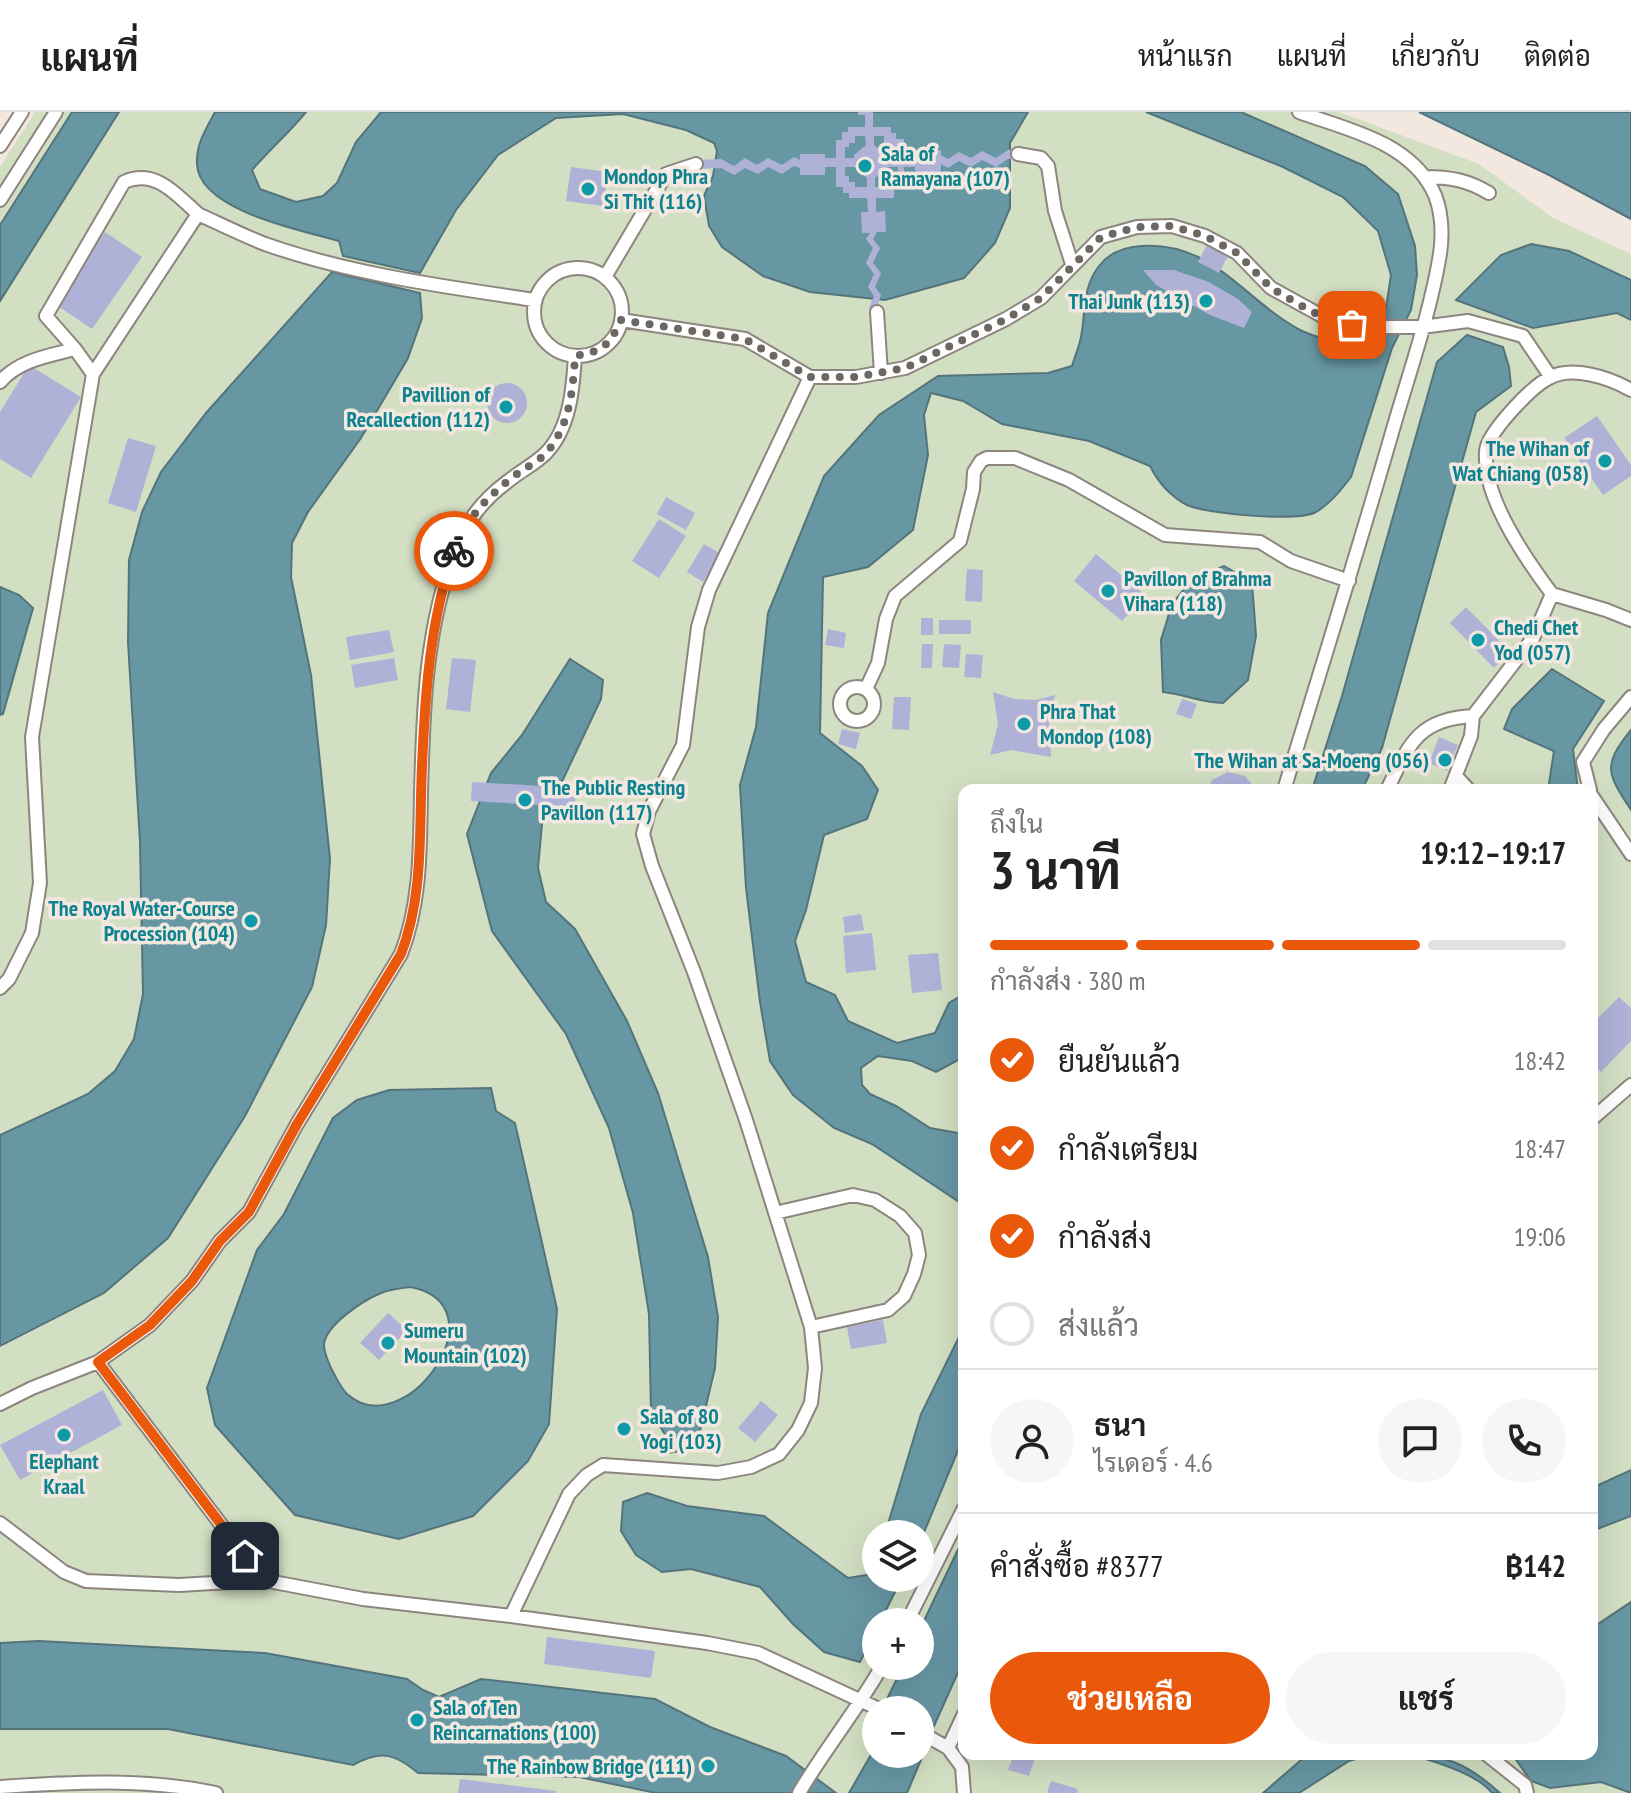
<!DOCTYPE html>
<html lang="th">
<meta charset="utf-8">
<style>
body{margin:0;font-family:"PT Sans Narrow",Sarabun,sans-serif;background:#f6f6f6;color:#222;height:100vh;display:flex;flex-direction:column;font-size:30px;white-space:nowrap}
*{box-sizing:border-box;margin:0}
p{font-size:26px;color:#767676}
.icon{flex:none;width:44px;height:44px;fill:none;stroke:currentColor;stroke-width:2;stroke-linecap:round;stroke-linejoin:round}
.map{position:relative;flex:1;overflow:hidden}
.panel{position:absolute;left:958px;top:672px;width:640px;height:976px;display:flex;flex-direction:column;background:#fff;border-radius:16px;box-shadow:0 8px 32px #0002}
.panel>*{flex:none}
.controls{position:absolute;left:862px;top:1408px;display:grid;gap:16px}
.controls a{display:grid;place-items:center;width:72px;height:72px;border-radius:50%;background:#fff;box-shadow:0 8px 32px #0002;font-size:40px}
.pin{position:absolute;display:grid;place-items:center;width:68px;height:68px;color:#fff;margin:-34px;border-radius:16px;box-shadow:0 4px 12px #0006}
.courier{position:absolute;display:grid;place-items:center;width:80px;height:80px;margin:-40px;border:6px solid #ea580c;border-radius:50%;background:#fff;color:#222;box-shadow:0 2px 10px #0007}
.headline em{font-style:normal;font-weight:700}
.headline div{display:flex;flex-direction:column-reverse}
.headline{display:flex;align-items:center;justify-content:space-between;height:136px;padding:0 32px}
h1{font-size:52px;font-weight:700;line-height:60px}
.bar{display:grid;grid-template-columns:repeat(4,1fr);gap:12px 8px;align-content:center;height:96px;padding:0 32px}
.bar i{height:10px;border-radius:6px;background:#e0e0e0}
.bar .active{background:#ea580c}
.bar p{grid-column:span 4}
.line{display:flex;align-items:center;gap:20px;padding:0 32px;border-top:2px solid #e0e0e0}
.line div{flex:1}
.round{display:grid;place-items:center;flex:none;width:84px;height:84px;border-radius:42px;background:#f6f6f6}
ol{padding:0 32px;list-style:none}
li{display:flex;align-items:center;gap:24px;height:88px}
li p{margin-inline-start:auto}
li .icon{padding:8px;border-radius:50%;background:#ea580c;color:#fff;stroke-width:4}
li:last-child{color:#767676}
li i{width:44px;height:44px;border:4px solid #e0e0e0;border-radius:50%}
.primary-button{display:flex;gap:16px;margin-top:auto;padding:16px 32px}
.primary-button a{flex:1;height:92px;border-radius:48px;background:#ea580c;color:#fff;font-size:32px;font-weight:700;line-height:92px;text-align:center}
.primary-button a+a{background:#f6f6f6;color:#222}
header{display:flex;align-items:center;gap:48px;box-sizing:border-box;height:112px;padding:0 40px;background:#fff;border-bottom:2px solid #e0e0e0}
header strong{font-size:38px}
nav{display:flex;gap:44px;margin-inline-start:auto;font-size:28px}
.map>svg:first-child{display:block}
</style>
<header>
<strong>แผนที่</strong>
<nav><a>หน้าแรก</a><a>แผนที่</a><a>เกี่ยวกับ</a><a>ติดต่อ</a></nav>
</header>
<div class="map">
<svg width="1631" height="1681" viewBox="0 0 1631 1681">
<rect width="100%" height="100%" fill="#f2e8e0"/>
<!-- green -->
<path fill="#d2dfc2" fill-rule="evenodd" d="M 35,0 L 1339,0 L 1479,52 L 1553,106 L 1631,142 L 1631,1681 L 0,1681 L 0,55 ZM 964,678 L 1592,678 L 1592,1642 L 964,1642 ZM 876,1422 L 920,1422 L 920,1466 L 876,1466 ZM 876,1510 L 920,1510 L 920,1554 L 876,1554 ZM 876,1598 L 920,1598 L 920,1642 L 876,1642 Z"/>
<!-- water -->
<path fill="#6897a4" stroke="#54747c" stroke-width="2" fill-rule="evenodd" d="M 72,0 L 119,0 L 0,189 L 0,113 Z
M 215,0 L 306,0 C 289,21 269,38 252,58 L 260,77 L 296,90 L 323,84 L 337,71 L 356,30 L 381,0 L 1028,0 L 1010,31 L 1010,96 L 995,131 L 964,166 L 885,188 L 810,180 L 763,164 L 722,135 L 709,114 L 704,84 L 713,64 L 717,39 L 714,31 L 686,18 L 623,2 L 556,6 L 498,43 L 456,98 L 420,161 L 343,144 L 339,129 C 304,119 199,99 197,52 C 196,32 206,17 215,0 Z
M 1146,0 L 1241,0 L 1365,54 L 1398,82 L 1415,134 L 1417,163 L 1411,198 L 1392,236 L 1351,365 C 1341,378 1330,392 1316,400 C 1297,410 1206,402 1187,393 C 1170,384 1158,370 1150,354 L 1089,329 L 1002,312 L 963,289 L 931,281 L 924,303 L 928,343 L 913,418 L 868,455 L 823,465 L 820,621 L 862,654 L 878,678 L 867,707 L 824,723 L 806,798 L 795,829 L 806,870 L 835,883 L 848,909 L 897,931 L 935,921 L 949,891 L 964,882 L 964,951 L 958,948 L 936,960 L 912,949 L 878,944 L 861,956 L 862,973 L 870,982 L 896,994 L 930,1016 L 964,1022 L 964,1103 L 959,1090 L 872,1032 L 834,1016 L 793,983 L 770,949 L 760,890 L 746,776 L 740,673 L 756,615 L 768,501 L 824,364 L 879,303 L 938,264 L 1048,261 L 1072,254 C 1075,244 1079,235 1081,225 C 1086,199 1082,176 1099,154 C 1109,141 1125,135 1141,134 C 1213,129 1244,188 1300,218 C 1318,227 1351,234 1371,238 L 1386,196 L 1391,163 L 1378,119 L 1343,85 L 1283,55 Z
M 1419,0 L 1631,0 L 1631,107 L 1549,63 Z
M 1531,132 L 1569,139 L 1631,168 L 1631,208 L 1617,201 L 1533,216 L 1456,188 L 1501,143 Z
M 332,160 L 420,181 L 422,206 L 408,246 L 361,326 L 308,400 L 292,431 L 291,465 L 311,563 L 330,747 L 326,813 L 312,875 L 245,1004 L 168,1126 L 104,1181 L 0,1234 L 0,1023 L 88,982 L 115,959 L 134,927 L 143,882 L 140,730 L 128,530 L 129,448 L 142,400 L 161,360 L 206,301 Z
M 1467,223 L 1503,235 L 1509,255 L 1511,274 L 1476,300 L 1382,636 L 1362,678 L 1312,678 L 1342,584 L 1437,250 Z
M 1224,454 L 1252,470 L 1256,524 L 1248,568 L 1223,591 C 1201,591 1184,582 1163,580 L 1161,528 L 1172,492 L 1193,466 Z
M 0,475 L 19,483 L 33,496 L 3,602 L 0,603 Z
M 570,547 L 603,568 L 601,587 L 542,712 L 538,756 L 546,790 L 575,817 L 627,909 L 658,981 L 708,1145 L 718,1205 L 715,1256 L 696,1336 L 668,1341 L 666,1324 L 651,1300 L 649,1202 L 633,1101 L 609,1016 L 566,922 L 492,819 L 467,722 L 491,661 L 522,623 Z
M 1552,557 L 1604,589 L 1573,637 L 1578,678 L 1548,678 L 1554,639 L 1504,617 L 1512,597 Z
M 1631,618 L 1631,698 C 1607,661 1602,654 1631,618 Z
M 491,976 L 496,999 L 515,1011 L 557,1197 L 549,1312 L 528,1349 L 473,1404 L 399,1427 L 295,1403 L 215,1313 L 207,1276 L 257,1138 L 284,1102 L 333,1006 L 357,988 L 389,978 ZM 411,1175 C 504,1194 405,1334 347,1282 C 340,1275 336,1265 331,1256 C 328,1249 324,1241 324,1233 C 325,1213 364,1188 381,1181 C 391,1177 401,1176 411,1175 Z
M 964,1210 L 964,1324 L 920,1430 L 920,1422 L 885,1422 L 921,1302 L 961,1221 Z
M 1631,1358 L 1631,1404 L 1592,1419 L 1592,1376 Z
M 647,1381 L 687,1394 L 764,1404 L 848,1466 L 873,1462 L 876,1451 L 876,1466 L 902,1466 L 880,1510 L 876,1510 L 876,1518 L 860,1550 L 824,1540 L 793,1512 L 760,1475 L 691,1457 L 662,1460 L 636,1443 L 621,1419 L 623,1390 Z
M 964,1425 L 964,1547 L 934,1614 L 920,1606 L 920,1598 L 906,1598 L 887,1587 L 903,1554 L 920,1554 L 920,1517 Z
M 1631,1490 L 1631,1681 L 1601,1670 L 1550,1676 L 1531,1669 L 1512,1642 L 1592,1642 L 1592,1516 Z
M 39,1529 L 265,1541 L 407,1567 L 423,1578 L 439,1585 L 481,1567 L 655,1587 L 710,1615 L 786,1644 L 836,1681 L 656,1681 L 579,1665 L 418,1661 C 394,1641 381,1638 353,1653 L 168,1617 L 0,1617 L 0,1531 Z
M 876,1634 L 876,1642 L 910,1642 L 921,1648 L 907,1681 L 849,1681 Z
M 1308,1642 L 1373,1642 L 1349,1649 L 1299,1681 L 1263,1681 Z
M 1404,1642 C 1446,1642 1469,1653 1500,1681 L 1492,1681 C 1478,1662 1427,1646 1404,1642 Z"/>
<!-- building -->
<path fill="#afb1d7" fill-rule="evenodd" d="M 858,0 L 873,0 L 873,15 L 891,15 L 891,21 L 896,21 L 896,27 L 904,27 L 904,46 L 915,46 L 915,38 L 941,38 L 941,43 L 948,47 L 959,40 L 971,46 L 982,39 L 996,46 L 1008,38 L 1018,38 L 1019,47 L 1008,47 L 996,55 L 982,48 L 971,55 L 959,49 L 948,56 L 941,52 L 941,63 L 915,63 L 915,55 L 904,55 L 904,72 L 900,72 L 900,77 L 894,77 L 894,86 L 876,86 L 876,100 L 885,99 L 886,120 L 877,120 L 873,127 L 880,136 L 873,151 L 881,161 L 875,175 L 881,183 L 875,202 L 869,195 L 874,184 L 868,175 L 874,162 L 866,151 L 873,136 L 866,127 L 870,121 L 862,121 L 861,100 L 868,100 L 867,86 L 849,86 L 849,81 L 843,81 L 843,75 L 836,75 L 836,55 L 825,55 L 825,63 L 800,63 L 800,56 L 794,54 L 782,62 L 768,55 L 758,62 L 745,56 L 734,63 L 721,56 L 696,57 L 696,48 L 721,47 L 734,54 L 745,46 L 757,53 L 768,46 L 782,53 L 794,45 L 800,48 L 800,42 L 825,42 L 825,46 L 836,46 L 836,28 L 842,28 L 842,20 L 848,20 L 848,15 L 865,15 L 865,3 L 858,3 ZM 855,24 L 865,24 L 866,33 L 854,43 L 854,46 L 845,46 L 845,35 L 849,35 L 849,31 L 855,31 ZM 874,24 L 884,24 L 884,31 L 891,31 L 891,36 L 898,36 L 898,46 L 887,46 L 887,43 L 874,33 ZM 845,55 L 854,55 L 867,66 L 867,75 L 855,75 L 855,70 L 849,70 L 849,64 L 845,64 ZM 887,55 L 898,55 L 898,64 L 894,64 L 894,69 L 888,69 L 888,75 L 875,75 L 875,66 Z
M 571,55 L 608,60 L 603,94 L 566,89 Z
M 105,120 L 142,145 L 92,217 L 55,192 Z
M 1208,131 L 1229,142 L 1219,161 L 1198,150 Z
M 1143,158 L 1174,158 L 1209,170 L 1238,187 L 1252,200 L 1244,216 L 1210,203 L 1156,173 Z
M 29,253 L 81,285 L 31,366 L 0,347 L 0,300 Z
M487 291a20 20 0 1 1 40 0a20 20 0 1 1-40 0Z
M 1597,304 L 1631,353 L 1631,364 L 1603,383 L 1564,326 Z
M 128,326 L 156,334 L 136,400 L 108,391 Z
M 666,385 L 695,401 L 686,418 L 657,402 Z
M 659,407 L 686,424 L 659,466 L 632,449 Z
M 704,432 L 721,442 L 703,470 L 687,460 Z
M 1096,442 L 1145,483 L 1122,509 L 1074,469 Z
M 967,457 L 983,458 L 982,490 L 965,489 Z
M 1466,495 L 1510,540 L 1494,556 L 1450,511 Z
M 921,506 L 933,506 L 933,523 L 921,523 Z
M 939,508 L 971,508 L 971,522 L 939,522 Z
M 828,517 L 846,521 L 844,536 L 825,533 Z
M 389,518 L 394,540 L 350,548 L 346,525 Z
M 922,532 L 933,532 L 932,556 L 921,556 Z
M 944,532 L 961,533 L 959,556 L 942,555 Z
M 966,542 L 983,543 L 981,566 L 964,565 Z
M 394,546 L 398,568 L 355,576 L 351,553 Z
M 452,546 L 476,548 L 470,600 L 446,597 Z
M 993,580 L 1014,587 L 1036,588 L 1055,583 L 1049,606 L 1051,645 L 1011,638 L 990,643 L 998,612 Z
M 894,585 L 911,585 L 909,618 L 892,617 Z
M 1182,587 L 1197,592 L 1191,607 L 1176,602 Z
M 842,617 L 860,621 L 856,637 L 838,632 Z
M 1439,625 L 1458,633 L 1447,659 L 1429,651 Z
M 1228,660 L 1245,664 L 1256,678 L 1207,678 L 1212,668 Z
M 472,670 L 576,676 L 575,695 L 471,689 Z
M 861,802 L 864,818 L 845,821 L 843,805 Z
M 872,821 L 876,858 L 846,861 L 843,824 Z
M 938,841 L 942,878 L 912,881 L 908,843 Z
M 1619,885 L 1631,896 L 1631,929 L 1601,960 L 1592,952 L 1592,912 Z
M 388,1201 L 407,1218 L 379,1248 L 360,1231 Z
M 883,1208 L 887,1231 L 851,1237 L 847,1215 Z
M 103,1278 L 122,1313 L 20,1368 L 0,1333 Z
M 761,1289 L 778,1303 L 755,1330 L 738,1316 Z
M 547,1525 L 655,1539 L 651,1566 L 544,1552 Z
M 1014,1642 L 1036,1643 L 1029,1664 L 1008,1658 Z
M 460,1667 L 556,1679 L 556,1681 L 458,1681 Z
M 1051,1669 L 1078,1677 L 1077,1681 L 1047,1681 Z"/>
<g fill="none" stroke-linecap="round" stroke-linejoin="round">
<defs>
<path id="lane" d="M 0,34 L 22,0
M 1018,42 L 1041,46 L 1048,54 L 1055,99 L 1072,152
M 1425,65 C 1450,65 1467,68 1489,81
M 0,88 L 56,0
M534 200a44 44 0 1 1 88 0a44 44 0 1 1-88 0Z
M 605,165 L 666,62 L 696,52
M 877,200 L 881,261
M 621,208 L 745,227 L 810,265 L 856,265 L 905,256 L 1006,207 L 1041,186 L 1101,125 L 1137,115 L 1172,114 L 1205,124 L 1237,141 L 1271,176 L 1333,210 L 1371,215 L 1422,215 L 1468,209 L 1523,224 L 1550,264
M 93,262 L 75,237 L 46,204 L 124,70 C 155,56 176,82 198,102
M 0,270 C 19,248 48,244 75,237
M 1552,482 L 1606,498 L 1631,508
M840 592a17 17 0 1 1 34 0a17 17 0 1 1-34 0Z
M 866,577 L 878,551 L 886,507 L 895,484 L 960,429 L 973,377 L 974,360 L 981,349 L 987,346 L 1015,346 L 1069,368 L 1165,423 L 1260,430 L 1291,449 L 1349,469
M 1456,664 L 1469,678
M 1284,678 C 1320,560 1357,442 1391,324 C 1408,264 1430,203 1440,142 C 1443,122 1442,95 1432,77 C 1407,29 1345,17 1299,0
M 1387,678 C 1409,633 1417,607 1473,604
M 1450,678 L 1471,624 L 1473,604 L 1533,526 L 1552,482 C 1528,450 1492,397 1487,358 C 1486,351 1485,340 1487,334 C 1494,315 1531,275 1549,266 C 1572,253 1610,266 1631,278
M 1590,678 L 1583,650 L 1604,617 L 1631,585
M 1592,684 L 1631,742
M 0,876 L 9,867 L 32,821 L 40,771 L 32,625 L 93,262 L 198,102 C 220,112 242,123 265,132 C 350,162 446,175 535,188
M 1592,1007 L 1631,973
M 775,1101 L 853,1083 L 875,1088 L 900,1104 L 915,1121 L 919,1143 L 914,1162 L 904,1184 L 888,1198 L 811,1215
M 98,1250 L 263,1468
M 0,1292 L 32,1276 L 98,1250 L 150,1213 L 192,1169 L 220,1129 L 249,1100 L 297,1012 L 401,842 C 421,791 420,735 421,681 C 423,604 425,526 450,453 C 461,418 477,392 507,370 C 519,360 535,352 546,341 C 570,316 573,277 575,244
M 0,1411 L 64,1460 L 86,1469 L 179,1473 L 263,1468 L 363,1487 L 511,1504 L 707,1531 L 758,1541 L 881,1598
M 511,1504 L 569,1382 L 587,1363 L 603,1353 L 718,1361 L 751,1355 L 779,1342 L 798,1318 L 811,1291 L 815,1256 L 811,1215 L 746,1008 L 694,860 L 652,754 L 643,722 L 649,699 L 683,633 L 698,515 L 709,478 L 810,265
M 907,1510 L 964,1396
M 964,1602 L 948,1636 L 962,1655 L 964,1681
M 920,1620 L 948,1636
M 1486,1642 L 1525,1673 L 1527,1681
M 0,1675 C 72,1670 144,1666 216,1681
M 799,1681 C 825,1637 857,1598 882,1554"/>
</defs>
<!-- lane casing -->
<use href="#lane" stroke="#8e857e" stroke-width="16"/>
<!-- lane -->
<use href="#lane" stroke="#fff" stroke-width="12"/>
</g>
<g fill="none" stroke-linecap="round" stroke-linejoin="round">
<!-- done -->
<path stroke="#6d6763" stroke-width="8" stroke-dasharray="0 14.4" d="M 454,439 C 466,406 489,383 517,362 C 527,355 540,348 547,340 C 570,313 573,277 575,244 C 603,239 609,234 621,208 L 745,227 L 810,265 L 856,265 L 905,256 L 1006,207 L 1041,186 L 1101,125 L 1137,115 L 1172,114 L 1205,124 L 1237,141 L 1271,176 L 1309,198 L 1333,210 L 1352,213"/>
<!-- route -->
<path stroke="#ea580c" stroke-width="10" d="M 245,1444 L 98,1250 L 150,1213 L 192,1169 L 220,1129 L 249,1100 L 297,1012 L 401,842 C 424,783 419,717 422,655 C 425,582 430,509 454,439"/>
</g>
<!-- markers -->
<g fill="#0f9aa8" stroke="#f2e8e0" stroke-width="3">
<circle cx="865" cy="54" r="8"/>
<circle cx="588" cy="77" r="8"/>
<circle cx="1206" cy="189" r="8"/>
<circle cx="506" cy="295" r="8"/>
<circle cx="1605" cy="349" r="8"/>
<circle cx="1108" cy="479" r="8"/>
<circle cx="1478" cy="528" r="8"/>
<circle cx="1024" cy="612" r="8"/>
<circle cx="1445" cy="648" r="8"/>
<circle cx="525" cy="688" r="8"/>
<circle cx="251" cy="809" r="8"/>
<circle cx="388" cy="1231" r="8"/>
<circle cx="624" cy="1317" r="8"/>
<circle cx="64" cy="1323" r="8"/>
<circle cx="417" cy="1608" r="8"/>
<circle cx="708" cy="1654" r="8"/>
</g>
<g text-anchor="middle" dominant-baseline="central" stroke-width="7" stroke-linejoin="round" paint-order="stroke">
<!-- culture labels -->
<g font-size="22" font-weight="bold" fill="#0d838f" stroke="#f2e8e0" text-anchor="start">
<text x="881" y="41">Sala of<tspan x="881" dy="25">Ramayana (107)</tspan></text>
<text x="604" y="64">Mondop Phra<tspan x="604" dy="25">Si Thit (116)</tspan></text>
<text x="1190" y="189" text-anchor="end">Thai Junk (113)</text>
<text x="490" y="282" text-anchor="end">Pavillion of<tspan x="490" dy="25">Recallection (112)</tspan></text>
<text x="1589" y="336" text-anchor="end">The Wihan of<tspan x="1589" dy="25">Wat Chiang (058)</tspan></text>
<text x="1124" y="466">Pavillon of Brahma<tspan x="1124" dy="25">Vihara (118)</tspan></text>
<text x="1494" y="515">Chedi Chet<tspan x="1494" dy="25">Yod (057)</tspan></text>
<text x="1040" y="599">Phra That<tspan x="1040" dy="25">Mondop (108)</tspan></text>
<text x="1429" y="648" text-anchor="end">The Wihan at Sa-Moeng (056)</text>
<text x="541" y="675">The Public Resting<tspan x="541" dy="25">Pavillon (117)</tspan></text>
<text x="235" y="796" text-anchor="end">The Royal Water-Course<tspan x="235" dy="25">Procession (104)</tspan></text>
<text x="404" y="1218">Sumeru<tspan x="404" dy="25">Mountain (102)</tspan></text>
<text x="640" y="1304">Sala of 80<tspan x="640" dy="25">Yogi (103)</tspan></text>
<text x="64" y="1349" text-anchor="middle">Elephant<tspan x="64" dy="25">Kraal</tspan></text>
<text x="433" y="1595">Sala of Ten<tspan x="433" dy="25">Reincarnations (100)</tspan></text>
<text x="692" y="1654" text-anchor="end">The Rainbow Bridge (111)</text>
</g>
</g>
</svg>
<div class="controls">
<a><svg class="icon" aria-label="layers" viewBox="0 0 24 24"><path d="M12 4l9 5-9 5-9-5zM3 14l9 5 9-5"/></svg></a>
<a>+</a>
<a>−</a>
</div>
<div class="pin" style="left:1352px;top:213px;background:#ea580c"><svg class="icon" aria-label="bag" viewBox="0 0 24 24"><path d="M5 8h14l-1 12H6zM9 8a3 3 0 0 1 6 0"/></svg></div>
<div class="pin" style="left:245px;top:1444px;background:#1f2937"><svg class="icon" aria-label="home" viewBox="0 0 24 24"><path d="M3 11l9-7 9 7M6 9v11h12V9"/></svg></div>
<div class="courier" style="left:454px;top:439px"><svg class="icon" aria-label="bike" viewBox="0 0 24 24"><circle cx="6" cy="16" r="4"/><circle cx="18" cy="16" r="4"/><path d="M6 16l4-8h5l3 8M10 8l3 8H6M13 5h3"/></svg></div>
<section class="panel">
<div class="headline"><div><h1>3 นาที</h1><p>ถึงใน</p></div><em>19:12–19:17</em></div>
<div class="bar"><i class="active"></i><i class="active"></i><i class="active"></i><i></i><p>กำลังส่ง · 380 m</p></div>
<ol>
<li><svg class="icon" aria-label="check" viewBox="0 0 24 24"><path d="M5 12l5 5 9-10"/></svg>ยืนยันแล้ว<p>18:42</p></li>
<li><svg class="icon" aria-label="check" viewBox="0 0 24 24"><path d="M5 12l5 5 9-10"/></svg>กำลังเตรียม<p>18:47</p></li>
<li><svg class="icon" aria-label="check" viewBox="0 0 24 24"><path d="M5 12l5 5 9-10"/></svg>กำลังส่ง<p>19:06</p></li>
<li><i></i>ส่งแล้ว</li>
</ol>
<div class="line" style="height:144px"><a class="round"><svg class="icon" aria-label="person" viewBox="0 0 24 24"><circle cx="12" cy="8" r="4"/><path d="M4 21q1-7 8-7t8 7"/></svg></a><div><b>ธนา</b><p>ไรเดอร์ · 4.6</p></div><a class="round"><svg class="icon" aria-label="chat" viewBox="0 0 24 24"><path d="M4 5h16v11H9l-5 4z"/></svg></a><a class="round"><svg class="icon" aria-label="phone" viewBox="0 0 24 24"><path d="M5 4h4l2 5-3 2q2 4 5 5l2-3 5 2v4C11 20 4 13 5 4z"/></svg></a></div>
<div class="line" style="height:104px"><div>คำสั่งซื้อ #8377</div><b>฿142</b></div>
<div class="primary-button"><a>ช่วยเหลือ</a><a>แชร์</a></div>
</section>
</div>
